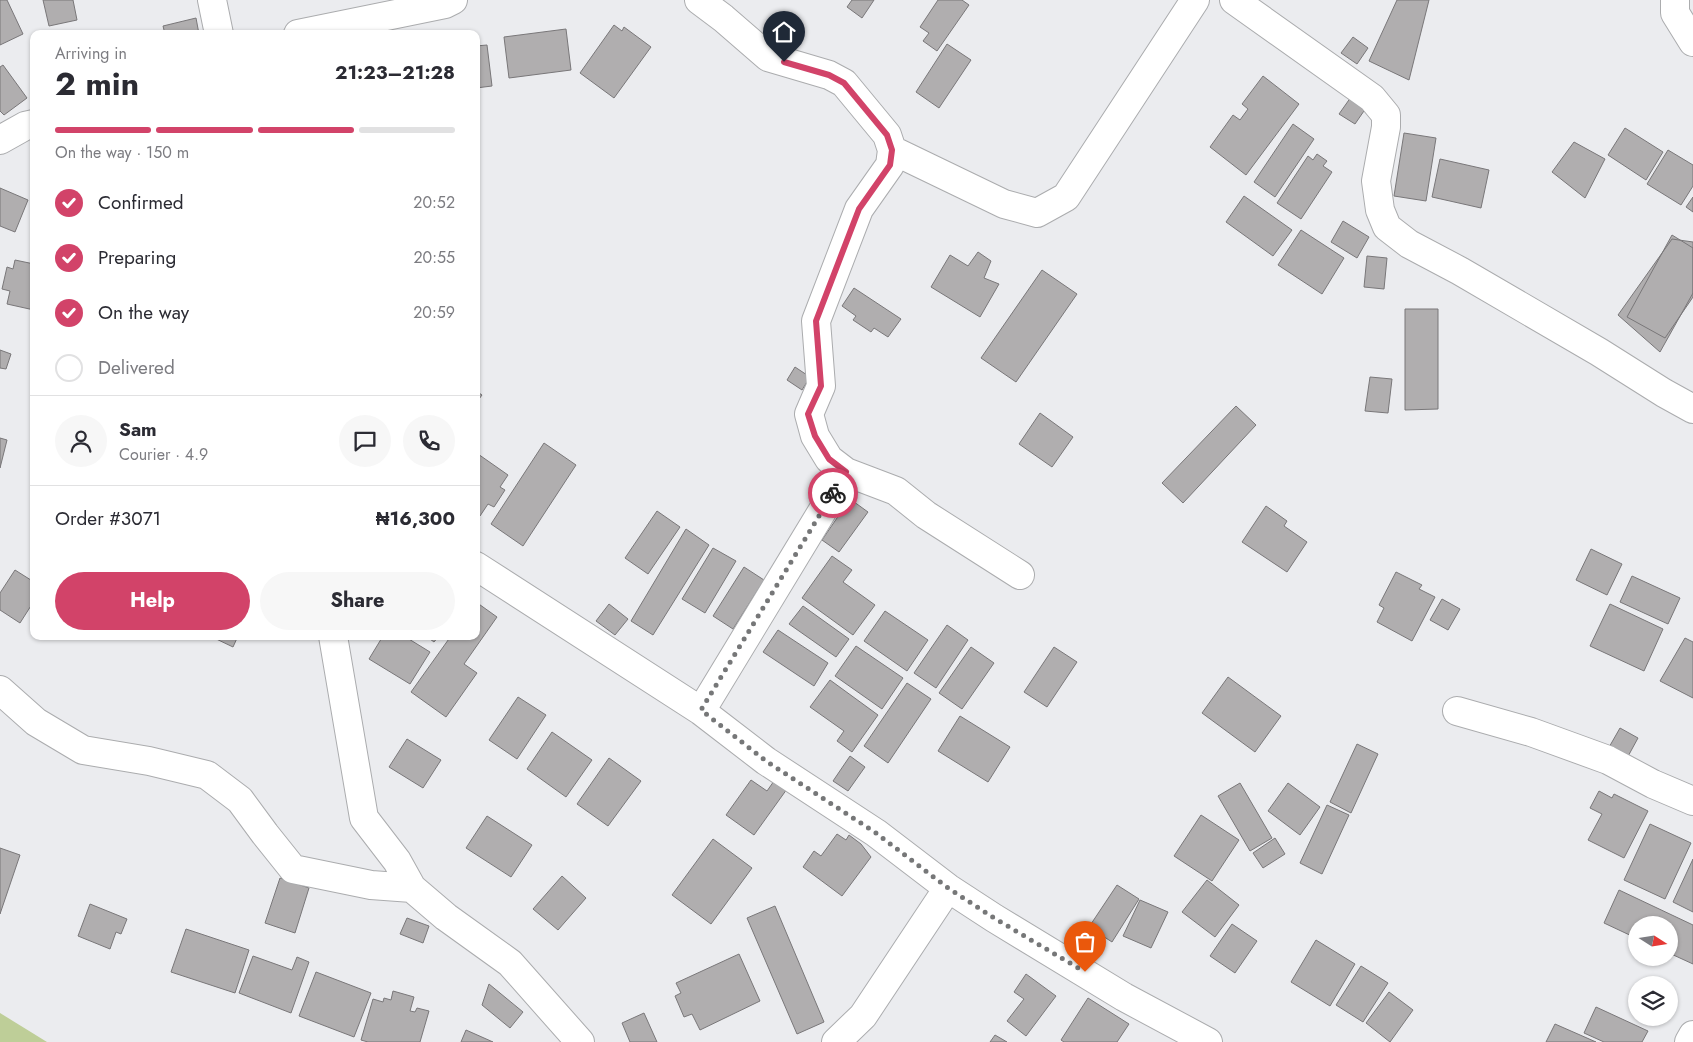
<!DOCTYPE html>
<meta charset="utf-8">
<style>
body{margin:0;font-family:Jost,sans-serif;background:#f7f7f7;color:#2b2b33;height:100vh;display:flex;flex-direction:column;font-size:19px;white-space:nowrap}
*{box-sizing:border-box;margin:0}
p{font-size:16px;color:#7c7c81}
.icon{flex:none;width:28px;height:28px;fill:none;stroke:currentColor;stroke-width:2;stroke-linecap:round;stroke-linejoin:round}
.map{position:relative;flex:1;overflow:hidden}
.details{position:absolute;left:30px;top:30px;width:450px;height:610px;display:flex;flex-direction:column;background:#fff;border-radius:10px;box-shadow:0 1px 4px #0004}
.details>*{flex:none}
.needle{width:32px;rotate:102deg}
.buttons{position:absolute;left:1628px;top:916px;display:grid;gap:10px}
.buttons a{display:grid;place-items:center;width:50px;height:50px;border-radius:50%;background:#fff;box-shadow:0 1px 4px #0004;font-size:25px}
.pin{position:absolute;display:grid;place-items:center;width:42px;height:42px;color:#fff;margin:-51px -21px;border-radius:50% 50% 50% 0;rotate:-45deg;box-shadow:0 0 5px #0007}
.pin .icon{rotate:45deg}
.courier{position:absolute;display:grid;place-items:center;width:50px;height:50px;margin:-25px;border:4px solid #d24369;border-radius:50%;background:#fff;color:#222;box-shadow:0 1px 6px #0007}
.summary em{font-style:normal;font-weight:700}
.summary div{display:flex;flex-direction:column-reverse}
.summary{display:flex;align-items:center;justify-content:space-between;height:85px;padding:0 25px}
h1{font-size:32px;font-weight:700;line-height:38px}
.bar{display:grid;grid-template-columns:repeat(4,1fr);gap:8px 5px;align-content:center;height:60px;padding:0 25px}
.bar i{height:6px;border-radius:4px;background:#e1e1e2}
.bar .selected{background:#d24369}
.bar p{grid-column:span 4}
.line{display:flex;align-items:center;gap:12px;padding:0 25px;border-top:1px solid #e1e1e2}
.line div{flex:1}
.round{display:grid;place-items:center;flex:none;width:52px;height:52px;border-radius:26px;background:#f7f7f7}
ol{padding:0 25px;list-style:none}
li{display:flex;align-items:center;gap:15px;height:55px}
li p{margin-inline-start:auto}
li .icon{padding:5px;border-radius:50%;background:#d24369;color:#fff;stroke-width:4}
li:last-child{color:#7c7c81}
li i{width:28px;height:28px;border:2px solid #e1e1e2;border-radius:50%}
.cta{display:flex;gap:10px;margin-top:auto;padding:10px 25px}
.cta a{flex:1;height:58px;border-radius:30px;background:#d24369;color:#fff;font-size:20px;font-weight:700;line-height:58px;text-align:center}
.cta a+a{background:#f7f7f7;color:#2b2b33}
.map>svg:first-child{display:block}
</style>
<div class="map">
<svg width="1693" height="1042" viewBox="0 0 1693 1042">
<rect width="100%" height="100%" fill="#ebecef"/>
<!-- green -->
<path fill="#bece98" d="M 0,1013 L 47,1042 L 0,1042 Z"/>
<!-- building -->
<path fill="#b0aeaf" stroke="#797779" d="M 0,0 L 7,0 L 23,34 L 0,45 Z
M 43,0 L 73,0 L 77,20 L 49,26 Z
M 852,0 L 874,0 L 862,18 L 847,7 Z
M 938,0 L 962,0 L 969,5 L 937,51 L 923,41 L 929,33 L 920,27 Z
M 1397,0 L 1429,0 L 1409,80 L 1369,61 Z
M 196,18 L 199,34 L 165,34 L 163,26 Z
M 614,25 L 622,31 L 624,27 L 651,47 L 614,98 L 580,73 Z
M 566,29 L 571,70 L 509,78 L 504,37 Z
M 1353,37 L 1368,48 L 1357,64 L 1341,53 Z
M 947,44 L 971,60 L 939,108 L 916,92 Z
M 487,45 L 492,86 L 476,88 L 476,46 Z
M 3,65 L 27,98 L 4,115 L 0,111 L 0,67 Z
M 1263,76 L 1299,104 L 1246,175 L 1210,147 L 1233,115 L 1240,120 L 1248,109 L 1242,104 Z
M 1351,97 L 1366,108 L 1355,124 L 1339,114 Z
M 1293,124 L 1314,139 L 1275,197 L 1254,182 Z
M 1625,128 L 1663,152 L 1646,180 L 1608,155 Z
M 1404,133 L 1436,138 L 1426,201 L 1394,196 Z
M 1574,142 L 1605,159 L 1585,198 L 1552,172 Z
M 1668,150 L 1693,165 L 1693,186 L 1681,205 L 1647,184 Z
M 1317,154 L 1327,161 L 1323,166 L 1332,172 L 1301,219 L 1277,203 L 1308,156 L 1313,160 Z
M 1440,159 L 1489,170 L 1481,208 L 1432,197 Z
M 0,188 L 28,200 L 15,232 L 0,226 Z
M 1244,196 L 1292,230 L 1273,256 L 1226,222 Z
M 1693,197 L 1693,212 L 1686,207 Z
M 1343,221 L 1369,237 L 1357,258 L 1331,242 Z
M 1301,230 L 1344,258 L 1322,294 L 1278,265 Z
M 1672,235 L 1693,248 L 1693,297 L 1665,338 L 1627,317 Z
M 1672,239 L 1693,242 L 1693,293 L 1660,352 L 1618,315 Z
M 978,252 L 991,261 L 984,278 L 999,284 L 980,317 L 931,287 L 950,255 L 968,266 Z
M 1367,256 L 1387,258 L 1384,289 L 1364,287 Z
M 15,260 L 34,264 L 34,310 L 7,304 L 10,291 L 2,289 L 7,267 L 13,269 Z
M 1042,270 L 1077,294 L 1016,382 L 981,358 Z
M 854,288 L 901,319 L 888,337 L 874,328 L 871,332 L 853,320 L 856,316 L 842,306 Z
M 1405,309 L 1438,309 L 1438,409 L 1405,410 Z
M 0,350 L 11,354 L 6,369 L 0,368 Z
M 795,367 L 810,377 L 802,390 L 787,380 Z
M 1370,377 L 1392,379 L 1388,413 L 1365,411 Z
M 476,391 L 482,395 L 476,403 Z
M 1236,406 L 1256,425 L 1183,503 L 1162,483 Z
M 1040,413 L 1073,437 L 1052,467 L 1019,444 Z
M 0,438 L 7,440 L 0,468 Z
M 544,443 L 576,465 L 523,546 L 491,524 Z
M 478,454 L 508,475 L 500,487 L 505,490 L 494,507 L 488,504 L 480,516 L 476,514 L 476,456 Z
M 850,499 L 868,512 L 839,552 L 822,540 Z
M 1266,506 L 1287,521 L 1284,526 L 1307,542 L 1287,572 L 1242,542 Z
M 657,511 L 680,527 L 648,574 L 625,558 Z
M 686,529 L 709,545 L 653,635 L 631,621 Z
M 713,548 L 736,561 L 705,613 L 682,599 Z
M 1591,549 L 1622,564 L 1607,595 L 1576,580 Z
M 832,556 L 852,570 L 843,582 L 875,605 L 853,635 L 802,598 Z
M 744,567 L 764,580 L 733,629 L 713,616 Z
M 15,570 L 34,582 L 34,601 L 20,623 L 0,610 L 0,593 Z
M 1396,572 L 1422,585 L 1419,589 L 1435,597 L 1412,641 L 1377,622 L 1384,608 L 1379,605 Z
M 1632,576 L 1680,598 L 1668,624 L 1620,602 Z
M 1442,599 L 1460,609 L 1448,630 L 1430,620 Z
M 476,602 L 497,617 L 464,664 L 477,673 L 446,717 L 411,692 L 451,636 L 476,636 Z
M 609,604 L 628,619 L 615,635 L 596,621 Z
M 1610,604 L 1663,629 L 1644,671 L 1590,646 Z
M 803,606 L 849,639 L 836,657 L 789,624 Z
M 885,611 L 928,640 L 907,671 L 864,641 Z
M 947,625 L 968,640 L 936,688 L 914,673 Z
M 778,630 L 828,663 L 814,686 L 763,652 Z
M 210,636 L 238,636 L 233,647 Z
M 383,636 L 404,636 L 430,652 L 410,684 L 369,659 Z
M 426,636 L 439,636 L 434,642 Z
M 1685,638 L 1693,642 L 1693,698 L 1660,681 Z
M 856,646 L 903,678 L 882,709 L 835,676 Z
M 971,647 L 994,663 L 962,709 L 939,693 Z
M 1054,647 L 1077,662 L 1047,707 L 1024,692 Z
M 1228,677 L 1281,716 L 1255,752 L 1202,713 Z
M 830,680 L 878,715 L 852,752 L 837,741 L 844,731 L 810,707 Z
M 907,683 L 931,699 L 888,763 L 864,746 Z
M 518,697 L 546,715 L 517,759 L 489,740 Z
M 960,716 L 1010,747 L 988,782 L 938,751 Z
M 1620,728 L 1638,738 L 1626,760 L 1608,749 Z
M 552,732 L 592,760 L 566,797 L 527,769 Z
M 407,739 L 441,760 L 423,788 L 389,767 Z
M 1357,744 L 1378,754 L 1351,813 L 1330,802 Z
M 850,756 L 865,767 L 848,791 L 833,781 Z
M 609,758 L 641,781 L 608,826 L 577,804 Z
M 751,780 L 767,791 L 774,781 L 787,789 L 754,835 L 726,815 Z
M 1240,783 L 1272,838 L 1250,851 L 1218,796 Z
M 1288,783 L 1320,807 L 1300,835 L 1268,811 Z
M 1599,791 L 1612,798 L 1614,794 L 1648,811 L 1624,858 L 1588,840 L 1602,814 L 1590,808 Z
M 1327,805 L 1349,815 L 1322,874 L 1300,863 Z
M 1201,815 L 1239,840 L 1212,881 L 1174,856 Z
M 487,816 L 532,845 L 511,877 L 466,848 Z
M 1650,824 L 1691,843 L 1665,899 L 1624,880 Z
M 837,834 L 846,840 L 849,835 L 861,844 L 871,857 L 842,896 L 803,867 L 814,851 L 821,856 Z
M 1275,838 L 1285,854 L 1263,868 L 1253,853 Z
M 713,839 L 752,868 L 711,924 L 672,895 Z
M 0,848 L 20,855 L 0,914 Z
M 1693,859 L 1693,912 L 1673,902 Z
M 562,876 L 586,898 L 558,930 L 533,909 Z
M 280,878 L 309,888 L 295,933 L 265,923 Z
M 1207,880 L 1239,905 L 1215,937 L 1182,912 Z
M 1117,885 L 1139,899 L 1112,942 L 1089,927 Z
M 1619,890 L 1693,925 L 1693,964 L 1669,953 L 1669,925 L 1636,925 L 1636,938 L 1604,923 Z
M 1140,900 L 1168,912 L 1151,948 L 1123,936 Z
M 90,904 L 127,919 L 121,934 L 116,932 L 110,949 L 78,936 Z
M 775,906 L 824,1022 L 797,1034 L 747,918 Z
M 407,918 L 429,926 L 423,943 L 400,934 Z
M 1232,924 L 1257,941 L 1235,973 L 1210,956 Z
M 186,929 L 249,950 L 235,993 L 171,972 Z
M 1316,940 L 1355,964 L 1330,1006 L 1291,982 Z
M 739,954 L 760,1001 L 700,1030 L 692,1014 L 684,1017 L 675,996 L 681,993 L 676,983 Z
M 253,956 L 292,970 L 297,957 L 309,962 L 291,1013 L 239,993 Z
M 1361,966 L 1388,983 L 1363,1022 L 1336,1005 Z
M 316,972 L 371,993 L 354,1037 L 299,1016 Z
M 1026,974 L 1056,996 L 1026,1036 L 1007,1021 L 1024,999 L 1014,992 Z
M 489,984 L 523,1012 L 510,1028 L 482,1005 Z
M 393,991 L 414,997 L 410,1011 L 415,1012 L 417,1008 L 429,1011 L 420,1042 L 368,1042 L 361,1040 L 373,999 L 383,1002 L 384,998 L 391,1000 Z
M 1389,992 L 1413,1010 L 1390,1042 L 1366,1023 Z
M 1088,998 L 1129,1024 L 1117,1042 L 1064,1042 L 1061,1040 Z
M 1596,1007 L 1648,1031 L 1642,1042 L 1604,1042 L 1584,1033 Z
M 644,1013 L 657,1042 L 630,1042 L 622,1023 Z
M 1555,1024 L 1596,1042 L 1546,1042 Z
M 466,1030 L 493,1042 L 461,1042 Z
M 995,1035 L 1007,1042 L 990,1042 Z"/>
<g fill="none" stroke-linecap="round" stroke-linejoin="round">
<defs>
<path id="minor" d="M 212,0 L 219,34
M 699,0 L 723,18 L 768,57 L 829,75 L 844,83 L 887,135 L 892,150 L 890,165 L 859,209 L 816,321 L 821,386 L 809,414 L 815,436 L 829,459 L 846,472 L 896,491 L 926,515 L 1020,575
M 1234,0 L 1372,98 L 1386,115 L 1386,127 L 1376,181 L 1380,210 L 1387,227 L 1409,244 L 1460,271 L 1599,352 L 1664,393 L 1693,409
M 1675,0 L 1675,13 L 1693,42
M 298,34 L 445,4 L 453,0
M 0,140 L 25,126 L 34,124
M 892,150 L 1004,204 L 1037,213 L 1066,197 L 1195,0
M 476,566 L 701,711 L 766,761 L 876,833 L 948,888 L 994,918 L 1124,997 L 1208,1042
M 333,636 L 364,818 L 397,861 L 412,888 L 446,917 L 510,963 L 580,1042
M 0,690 L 36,722 L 83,750 L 149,761 L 207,775 L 240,800 L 265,834 L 293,869 L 371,885 L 412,888
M 701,711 L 846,472
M 1457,711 L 1531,732 L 1608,760 L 1653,784 L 1693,801
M 836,1042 L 863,1016 L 948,888
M 1689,1042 L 1693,1035"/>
</defs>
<!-- minor casing -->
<use href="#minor" stroke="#abacae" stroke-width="30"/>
<!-- minor -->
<use href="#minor" stroke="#fff" stroke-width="28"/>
</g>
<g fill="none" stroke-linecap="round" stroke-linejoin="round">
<!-- done -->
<path stroke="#767778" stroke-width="5" stroke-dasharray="0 9" d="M 833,493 L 701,710 L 766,761 L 876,833 L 948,888 L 994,918 L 1085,972"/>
<!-- route -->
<path stroke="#d24369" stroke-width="6" d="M 784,62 L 829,75 L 844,83 L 887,135 L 892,150 L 890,165 L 859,209 L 816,321 L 821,386 L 808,414 L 815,436 L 829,459 L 846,472 L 833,493"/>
</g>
</svg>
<div class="buttons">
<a><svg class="needle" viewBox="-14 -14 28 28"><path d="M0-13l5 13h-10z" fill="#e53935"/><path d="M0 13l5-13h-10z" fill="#7c7c81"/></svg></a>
<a><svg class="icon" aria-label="layers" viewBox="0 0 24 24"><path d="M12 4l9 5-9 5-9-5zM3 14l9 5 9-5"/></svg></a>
</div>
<div class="pin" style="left:1085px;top:972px;background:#ea580c"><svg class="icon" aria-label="bag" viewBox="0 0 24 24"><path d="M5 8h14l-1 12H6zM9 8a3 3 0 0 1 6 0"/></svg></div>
<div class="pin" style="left:784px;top:62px;background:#1f2937"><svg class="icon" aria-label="home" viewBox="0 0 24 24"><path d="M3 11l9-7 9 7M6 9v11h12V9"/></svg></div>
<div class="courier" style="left:833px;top:493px"><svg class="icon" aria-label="bike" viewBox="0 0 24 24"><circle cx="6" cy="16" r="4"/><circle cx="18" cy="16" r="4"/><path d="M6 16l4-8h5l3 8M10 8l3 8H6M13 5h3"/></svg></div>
<section class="details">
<div class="summary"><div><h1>2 min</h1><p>Arriving in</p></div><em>21:23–21:28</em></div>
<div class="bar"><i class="selected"></i><i class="selected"></i><i class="selected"></i><i></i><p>On the way · 150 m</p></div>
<ol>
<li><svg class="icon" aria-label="check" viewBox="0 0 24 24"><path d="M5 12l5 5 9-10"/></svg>Confirmed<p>20:52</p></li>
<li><svg class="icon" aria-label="check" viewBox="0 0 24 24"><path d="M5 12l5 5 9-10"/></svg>Preparing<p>20:55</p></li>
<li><svg class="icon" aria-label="check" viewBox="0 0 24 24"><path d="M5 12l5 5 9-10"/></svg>On the way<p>20:59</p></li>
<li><i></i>Delivered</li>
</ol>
<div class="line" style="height:90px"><a class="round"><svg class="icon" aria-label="person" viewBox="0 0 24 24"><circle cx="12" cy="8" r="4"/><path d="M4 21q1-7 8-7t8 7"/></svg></a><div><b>Sam</b><p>Courier · 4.9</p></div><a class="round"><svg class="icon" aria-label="chat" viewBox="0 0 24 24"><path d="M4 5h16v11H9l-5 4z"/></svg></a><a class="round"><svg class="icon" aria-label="phone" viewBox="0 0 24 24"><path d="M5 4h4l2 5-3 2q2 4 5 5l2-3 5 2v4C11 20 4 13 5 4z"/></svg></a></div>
<div class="line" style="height:65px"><div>Order #3071</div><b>₦16,300</b></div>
<div class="cta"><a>Help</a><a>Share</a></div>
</section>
</div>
